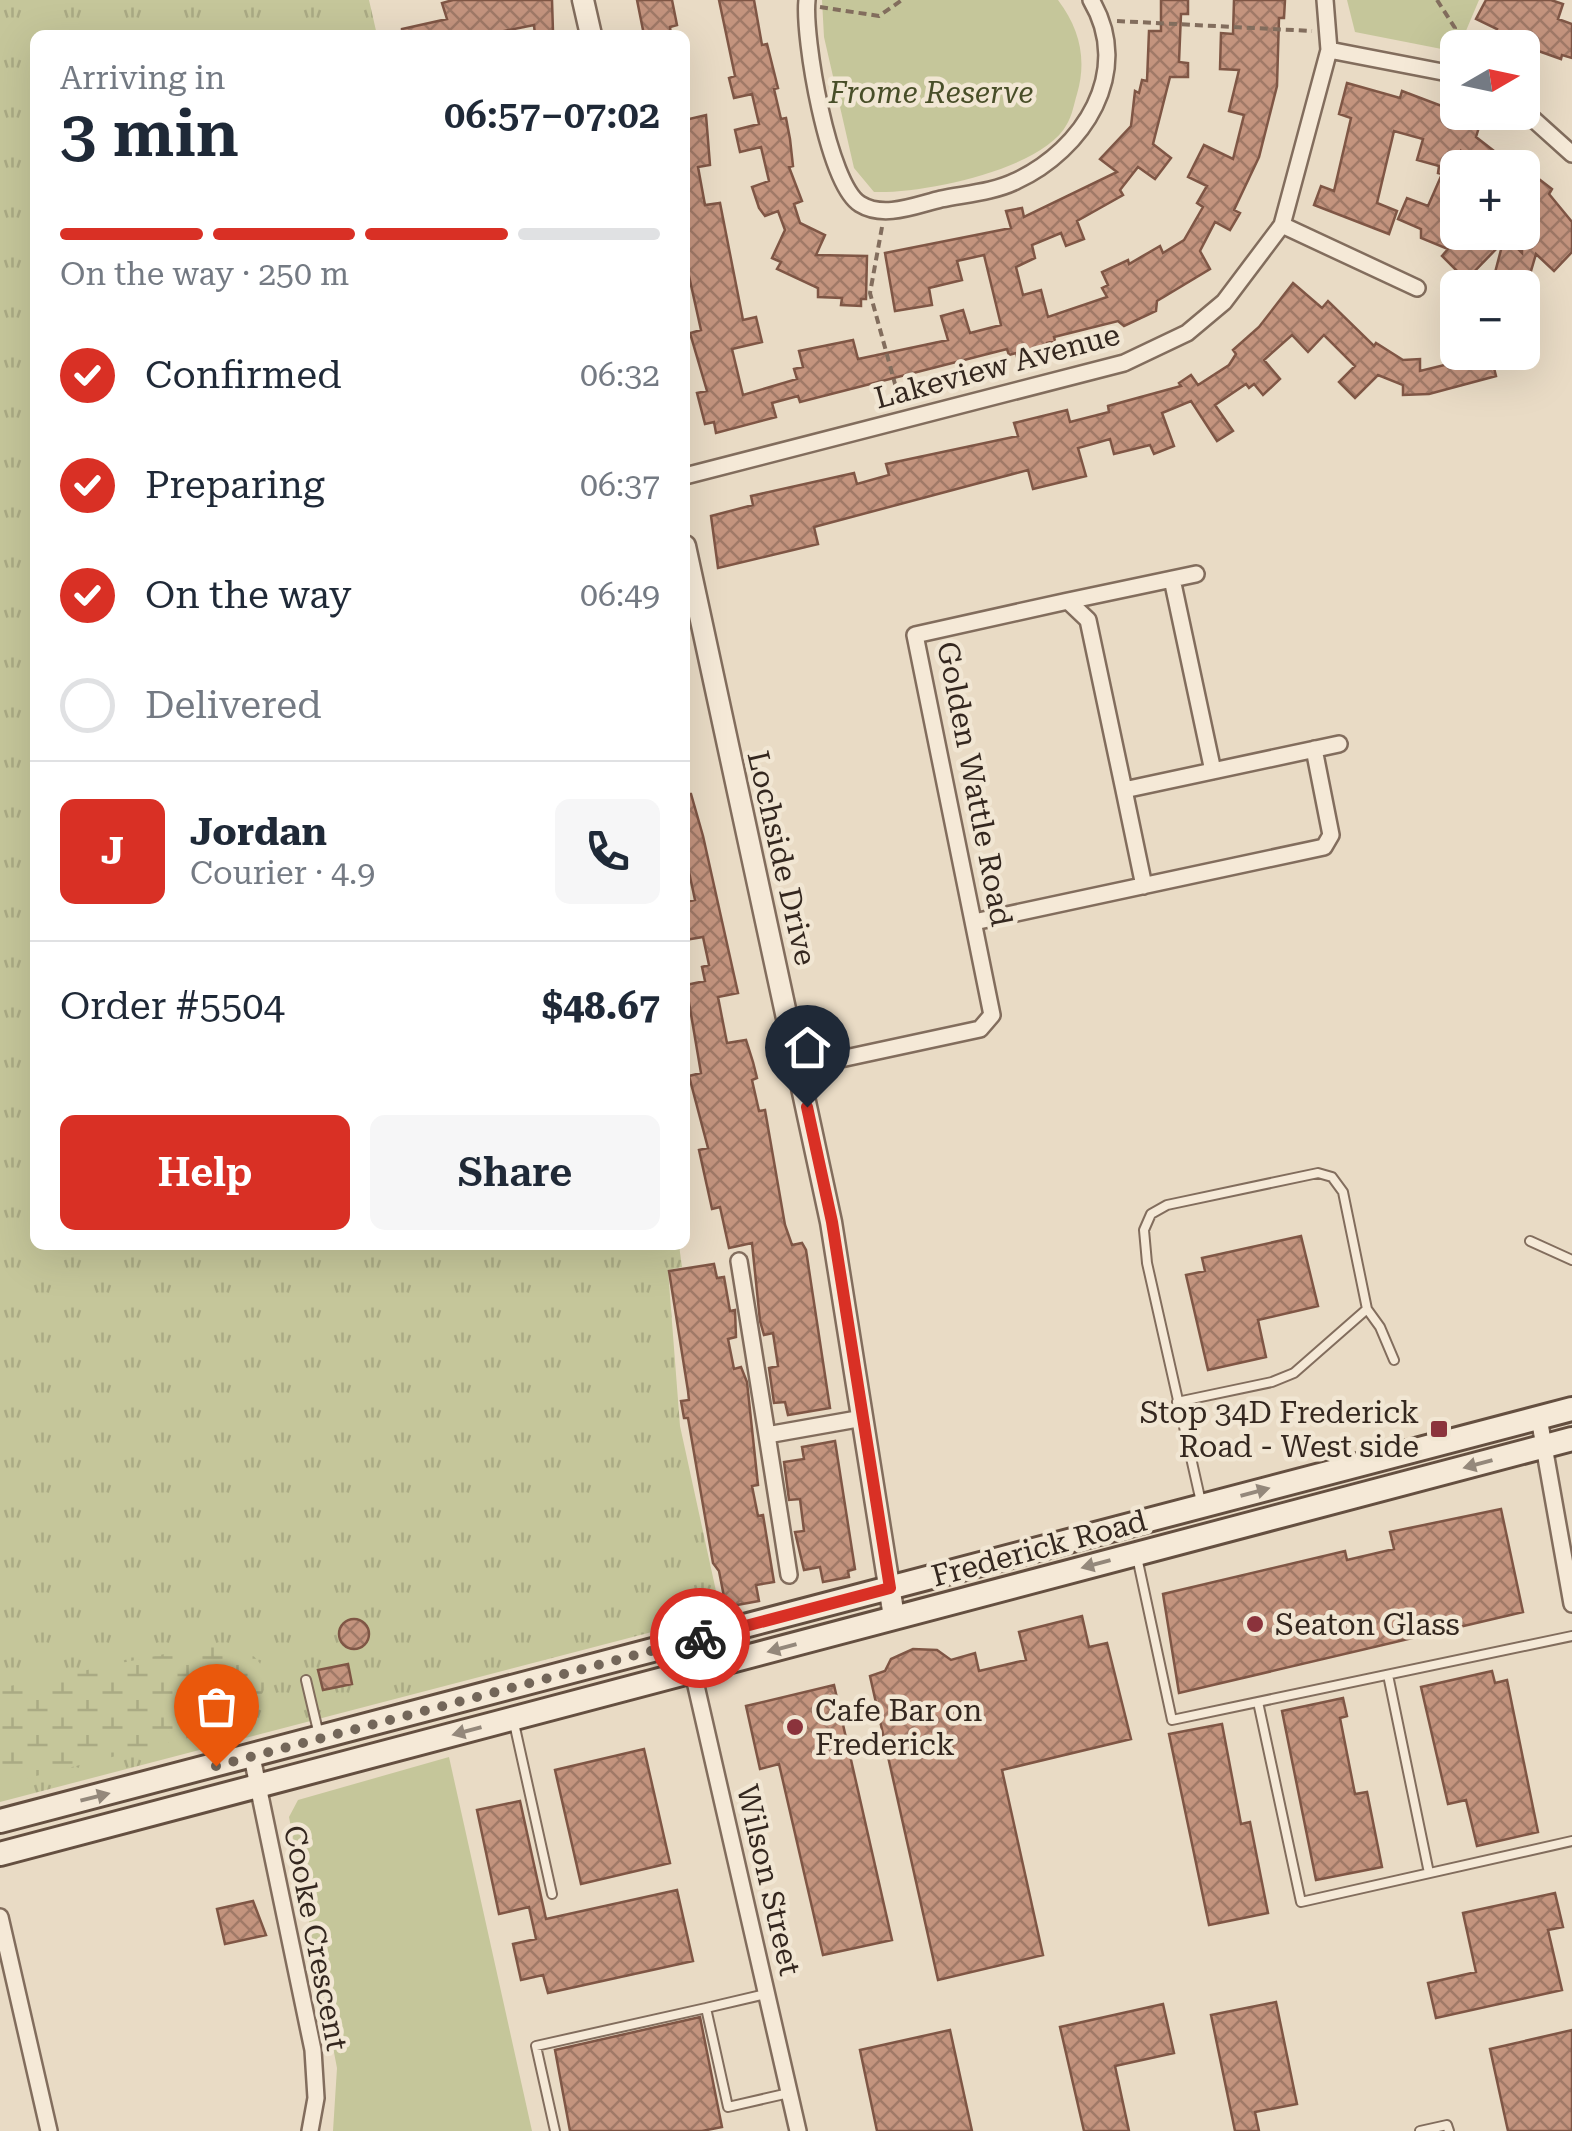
<!DOCTYPE html>
<meta charset="utf-8">
<style>
body{margin:0;font-family:"Roboto Serif",serif;background:#f6f6f7;color:#1f2937;height:100vh;display:flex;flex-direction:column;font-size:38px;white-space:nowrap}
*{box-sizing:border-box;margin:0}
p{font-size:32px;color:#747a83}
.icon{flex:none;width:55px;height:55px;fill:none;stroke:currentColor;stroke-width:2;stroke-linecap:round;stroke-linejoin:round}
.map{position:relative;flex:1;overflow:hidden}
.details{position:absolute;left:30px;top:30px;width:660px;height:1220px;display:flex;flex-direction:column;background:#fff;border-radius:15px;box-shadow:0 10px 40px #0002}
.details>*{flex:none}
.needle{width:65px;rotate:81deg}
.buttons{position:absolute;left:1440px;top:30px;display:grid;gap:20px}
.buttons a{display:grid;place-items:center;width:100px;height:100px;border-radius:15px;background:#fff;box-shadow:0 10px 40px #0002;font-size:50px}
.pin{position:absolute;display:grid;place-items:center;width:85px;height:85px;color:#fff;margin:-102px -42px;border-radius:50% 50% 50% 0;rotate:-45deg;box-shadow:0 0 10px #0007}
.pin .icon{rotate:45deg}
.courier{position:absolute;display:grid;place-items:center;width:100px;height:100px;margin:-50px;border:8px solid #d93025;border-radius:50%;background:#fff;color:#222;box-shadow:0 2px 12px #0007}
.head em{font-style:normal;font-weight:600}
.head div{display:flex;flex-direction:column-reverse}
.head{display:flex;align-items:center;justify-content:space-between;height:170px;padding:0 30px}
h1{font-size:65px;font-weight:600;line-height:75px}
.bar{display:grid;grid-template-columns:repeat(4,1fr);gap:15px 10px;align-content:center;height:120px;padding:0 30px}
.bar i{height:12px;border-radius:8px;background:#e0e1e3}
.bar .on{background:#d93025}
.bar p{grid-column:span 4}
.line{display:flex;align-items:center;gap:25px;padding:0 30px;border-top:2px solid #e0e1e3}
.line div{flex:1}
.round{display:grid;place-items:center;flex:none;width:105px;height:105px;border-radius:15px;background:#f6f6f7}
ol{padding:0 30px;list-style:none}
li{display:flex;align-items:center;gap:30px;height:110px}
li p{margin-inline-start:auto}
li .icon{padding:10px;border-radius:50%;background:#d93025;color:#fff;stroke-width:4}
li:last-child{color:#747a83}
li i{width:55px;height:55px;border:5px solid #e0e1e3;border-radius:50%}
.action{display:flex;gap:20px;margin-top:auto;padding:20px 30px}
.action a{flex:1;height:115px;border-radius:15px;background:#d93025;color:#fff;font-size:40px;font-weight:600;line-height:115px;text-align:center}
.action a+a{background:#f6f6f7;color:#1f2937}
.map>svg:first-child{display:block}
</style>
<div class="map">
<svg width="1572" height="2131" viewBox="0 0 1572 2131">
<defs>
<pattern id="grass-tufts" width="24" height="20" patternUnits="userSpaceOnUse" patternTransform="scale(2.5)"><rect width="24" height="20" fill="#c5c69a"/><path d="M3 7l-1-3M5 7V3M7 7l1-3M15 17l-1-3M17 17v-4M19 17l1-3" fill="none" stroke="#aaaa84"/></pattern>
<pattern id="wetland-marsh" width="20" height="14" patternUnits="userSpaceOnUse" patternTransform="scale(2.5)"><rect width="20" height="14" fill="#c5c69a"/><path d="M1 5h8M5 5V1M11 12h8M15 12V8" fill="none" stroke="#aaaa84"/></pattern>
<pattern id="building-cross-hatch" width="8" height="8" patternUnits="userSpaceOnUse" patternTransform="scale(2.5)"><rect width="8" height="8" fill="#c4947e"/><path d="M0 0l8 8M0 8l8-8" fill="none" stroke="#a07967"/></pattern>
</defs>
<rect width="100%" height="100%" fill="#e9dbc5"/>
<!-- grass -->
<path fill="url(#grass-tufts)" d="M 0,0 L 369,0 L 377,35 L 35,35 L 35,1245 L 679,1245 L 682,1267 L 668,1270 L 680,1426 L 721,1614 L 0,1802 Z"/>
<!-- wetland -->
<path fill="url(#wetland-marsh)" d="M 237,1643 C 295,1681 255,1709 212,1732 L 0,1785 L 0,1688 L 213,1644 Z"/>
<!-- green -->
<path fill="#c5c69a" d="M 822,0 L 1058,0 C 1080,29 1087,60 1077,94 C 1074,104 1072,116 1067,124 C 1043,170 921,194 874,192 L 854,168 L 824,37 Z
M 1347,0 L 1479,0 L 1457,52 L 1355,32 Z
M 449,1757 L 532,2131 L 333,2131 L 337,2068 L 289,1817 L 298,1800 Z"/>
<!-- building -->
<path fill="url(#building-cross-hatch)" stroke="#7f5645" stroke-width="2.5" d="M 453,0 L 552,0 L 553,32 L 535,35 L 534,25 L 485,35 L 402,35 L 402,29 L 447,19 L 442,3 Z
M 637,0 L 672,0 L 677,25 L 670,27 L 671,35 L 644,35 Z
M 719,0 L 754,0 L 762,45 L 767,44 L 778,88 L 774,89 L 781,119 L 786,118 L 790,139 L 793,166 L 789,167 L 802,201 L 794,204 L 800,223 L 825,235 L 816,255 L 867,256 L 866,299 L 861,299 L 861,306 L 841,305 L 842,298 L 818,297 L 818,288 L 777,269 L 781,262 L 772,258 L 785,230 L 778,211 L 765,216 L 759,208 L 752,187 L 769,181 L 761,147 L 740,152 L 735,130 L 759,124 L 752,94 L 734,98 L 729,78 L 735,76 Z
M 1161,0 L 1188,0 L 1188,14 L 1181,14 L 1179,62 L 1188,63 L 1188,77 L 1170,77 L 1153,144 L 1171,158 L 1155,179 L 1138,167 L 1120,190 L 1123,195 L 1077,221 L 1084,239 L 1066,246 L 1061,233 L 1032,245 L 1035,258 L 1016,267 L 1023,295 L 1041,290 L 1048,317 L 1107,297 L 1102,288 L 1108,285 L 1102,272 L 1128,260 L 1129,264 L 1160,246 L 1163,253 L 1184,240 L 1203,207 L 1197,203 L 1207,186 L 1188,177 L 1204,145 L 1233,159 L 1244,115 L 1229,111 L 1239,70 L 1220,69 L 1221,33 L 1233,34 L 1234,0 L 1285,0 L 1284,18 L 1279,18 L 1277,86 L 1259,157 L 1234,210 L 1240,213 L 1230,230 L 1215,222 L 1200,251 L 1210,269 L 1157,301 L 1156,311 L 1124,326 L 1118,321 L 1054,337 L 1055,341 L 1047,343 L 1048,349 L 1017,357 L 1016,353 L 1009,355 L 1007,349 L 800,402 L 798,396 L 772,403 L 776,417 L 716,433 L 714,422 L 705,424 L 697,393 L 707,391 L 690,333 L 701,330 L 685,258 L 685,120 L 706,115 L 710,165 L 698,167 L 705,205 L 720,203 L 743,320 L 756,317 L 762,342 L 732,349 L 743,395 L 797,379 L 794,369 L 803,367 L 799,351 L 853,340 L 858,359 L 948,340 L 941,316 L 963,310 L 970,333 L 1001,325 L 984,255 L 957,261 L 962,280 L 929,288 L 932,305 L 895,311 L 885,253 L 1011,228 L 1006,211 L 1022,208 L 1024,217 L 1117,172 L 1100,159 L 1131,126 L 1135,91 L 1139,93 L 1142,80 L 1147,81 L 1149,31 L 1161,31 Z
M 1486,0 L 1551,0 L 1563,4 L 1558,19 L 1572,24 L 1572,58 L 1562,55 L 1561,59 L 1513,42 L 1510,48 L 1489,43 L 1497,29 L 1476,19 Z
M 1347,83 L 1400,98 L 1402,91 L 1455,111 L 1453,117 L 1480,124 L 1476,137 L 1516,168 L 1482,168 L 1461,151 L 1447,202 L 1458,206 L 1458,232 L 1512,232 L 1507,238 L 1522,253 L 1522,166 L 1552,189 L 1549,194 L 1572,222 L 1572,252 L 1554,271 L 1536,254 L 1526,288 L 1491,288 L 1503,242 L 1466,280 L 1442,256 L 1448,249 L 1421,238 L 1421,229 L 1398,219 L 1407,198 L 1428,206 L 1442,174 L 1438,173 L 1439,166 L 1417,160 L 1423,139 L 1394,131 L 1377,203 L 1397,211 L 1389,234 L 1314,205 L 1321,186 L 1334,191 L 1351,118 L 1339,114 Z
M 1293,283 L 1322,308 L 1328,301 L 1374,346 L 1376,343 L 1403,360 L 1420,359 L 1420,371 L 1461,361 L 1459,352 L 1490,352 L 1496,376 L 1429,394 L 1403,395 L 1403,385 L 1378,375 L 1355,398 L 1339,382 L 1355,366 L 1324,335 L 1308,352 L 1292,335 L 1264,360 L 1280,379 L 1263,395 L 1254,384 L 1249,388 L 1246,384 L 1215,405 L 1233,431 L 1217,441 L 1191,401 L 1162,413 L 1174,446 L 1154,454 L 1150,445 L 1114,454 L 1110,439 L 1078,448 L 1086,476 L 1033,489 L 1028,470 L 814,527 L 818,544 L 718,568 L 711,516 L 753,505 L 751,496 L 854,473 L 857,484 L 889,475 L 886,464 L 1018,436 L 1014,423 L 1067,410 L 1070,422 L 1109,412 L 1108,406 L 1181,386 L 1179,383 L 1191,375 L 1198,385 L 1229,365 L 1236,354 L 1233,350 L 1259,327 Z
M 685,794 L 691,794 L 703,836 L 738,993 L 718,997 L 727,1043 L 746,1040 L 753,1062 L 757,1078 L 752,1080 L 759,1111 L 765,1110 L 785,1225 L 792,1245 L 802,1243 L 806,1250 L 830,1408 L 788,1415 L 785,1402 L 774,1403 L 769,1368 L 778,1366 L 773,1333 L 764,1335 L 760,1321 L 752,1243 L 729,1248 L 720,1207 L 712,1209 L 699,1150 L 708,1148 L 689,1076 L 701,1073 L 686,985 L 705,981 L 702,967 L 709,965 L 703,937 L 685,940 L 685,902 L 695,900 L 689,872 L 685,873 Z
M 1301,1236 L 1318,1306 L 1258,1320 L 1266,1357 L 1208,1370 L 1186,1275 L 1205,1271 L 1202,1258 Z
M 714,1264 L 717,1278 L 724,1277 L 730,1311 L 735,1310 L 736,1337 L 728,1339 L 734,1369 L 741,1367 L 747,1382 L 758,1485 L 752,1486 L 758,1516 L 763,1515 L 774,1582 L 756,1585 L 759,1601 L 726,1607 L 719,1571 L 713,1563 L 688,1418 L 684,1418 L 681,1401 L 689,1400 L 688,1391 L 669,1271 Z
M 835,1441 L 855,1569 L 848,1571 L 849,1577 L 823,1582 L 820,1567 L 804,1570 L 795,1532 L 804,1531 L 800,1499 L 789,1500 L 784,1462 L 804,1459 L 802,1447 Z
M 1501,1509 L 1523,1612 L 1179,1693 L 1163,1594 L 1345,1551 L 1347,1560 L 1394,1549 L 1390,1532 Z
M 1082,1616 L 1089,1647 L 1107,1643 L 1131,1739 L 1002,1770 L 1043,1955 L 938,1980 L 870,1676 L 885,1671 L 891,1659 L 913,1649 L 937,1650 L 951,1660 L 975,1653 L 979,1671 L 1026,1660 L 1019,1632 Z
M339 1634a15 15 0 1 1 30 0a15 15 0 1 1-30 0Z
M 348,1664 L 352,1684 L 323,1690 L 318,1670 Z
M 1492,1671 L 1495,1683 L 1507,1680 L 1538,1832 L 1477,1846 L 1466,1800 L 1448,1804 L 1421,1687 Z
M 834,1685 L 892,1940 L 823,1955 L 779,1764 L 760,1769 L 746,1706 Z
M 1343,1698 L 1347,1716 L 1340,1718 L 1355,1794 L 1367,1792 L 1382,1867 L 1316,1880 L 1282,1711 Z
M 1222,1724 L 1241,1824 L 1250,1822 L 1268,1913 L 1209,1925 L 1169,1734 Z
M 644,1749 L 670,1863 L 581,1884 L 555,1770 Z
M 520,1801 L 546,1919 L 677,1890 L 693,1961 L 548,1993 L 543,1975 L 521,1980 L 513,1944 L 536,1939 L 529,1907 L 499,1914 L 477,1810 Z
M 1555,1893 L 1563,1927 L 1548,1930 L 1562,1990 L 1436,2018 L 1428,1983 L 1476,1972 L 1463,1913 Z
M 253,1901 L 266,1935 L 225,1944 L 217,1909 Z
M 1276,2002 L 1297,2104 L 1255,2112 L 1259,2131 L 1235,2131 L 1211,2015 Z
M 1163,2004 L 1174,2053 L 1115,2066 L 1129,2131 L 1084,2131 L 1060,2027 Z
M 700,2017 L 722,2127 L 702,2131 L 570,2131 L 555,2050 Z
M 950,2030 L 972,2131 L 877,2131 L 860,2050 Z
M 1572,2030 L 1572,2131 L 1508,2131 L 1490,2049 Z"/>
<g fill="none" stroke-linecap="round" stroke-linejoin="round">
<defs>
<path id="service" d="M 1530,1241 L 1572,1260
M 1367,1309 L 1380,1327 L 1394,1360
M 1177,1402 L 1272,1382 L 1294,1373 L 1367,1309 L 1343,1192 L 1332,1177 L 1318,1173 L 1167,1205 L 1151,1214 L 1144,1230 L 1147,1263 L 1201,1502
M 1137,1557 L 1172,1720 L 1572,1636
M 1388,1675 L 1429,1873
M 306,1680 L 319,1735
M 1258,1702 L 1301,1902 L 1572,1841
M 514,1723 L 552,1894
M 766,1994 L 706,2008 L 728,2107 L 789,2093
M 555,2131 L 536,2046 L 706,2008
M 1420,2131 L 1447,2125 L 1449,2131"/>
<path id="minor" d="M 807,0 C 803,37 828,184 860,204 C 884,219 916,205 941,199 C 965,194 994,192 1016,181 C 1083,150 1134,72 1091,0
M 1329,50 L 1458,75
M 1522,109 L 1572,154
M 1282,225 L 1417,288
M 685,476 L 1124,363 L 1187,333 L 1224,302 L 1282,225 L 1329,50 L 1325,0
M 1172,579 L 1213,771
M 1068,601 L 1196,574
M 1124,790 L 1144,886
M 974,922 L 1324,847 L 1331,835 L 1314,749
M 799,1068 L 980,1029 L 992,1015 L 915,635 L 1068,601 L 1088,620 L 1124,790 L 1339,744
M 739,1261 L 767,1435
M 1539,1418 L 1572,1604
M 789,1575 L 767,1435 L 863,1418
M 686,1642 L 798,2131
M 252,1757 L 313,2050 L 316,2098 L 310,2131
M 0,1917 L 49,2131"/>
<path id="tertiary" d="M 583,0 L 591,35
M 685,546 L 831,1222 L 894,1617"/>
<path id="secondary" d="M 0,1821 L 1572,1409
M 0,1854 L 1572,1439"/>
</defs>
<!-- service casing -->
<use href="#service" stroke="#826d5d" stroke-width="12"/>
<!-- minor casing -->
<use href="#minor" stroke="#826d5d" stroke-width="20"/>
<!-- tertiary casing -->
<use href="#tertiary" stroke="#826d5d" stroke-width="25"/>
<!-- secondary casing -->
<use href="#secondary" stroke="#644f40" stroke-width="28"/>
<!-- path -->
<path stroke="#826d5d" stroke-width="4" stroke-dasharray="8 5" stroke-linecap="butt" d="M 1437,0 L 1455,28 L 1451,59
M 820,7 L 879,16 L 902,0
M 1117,21 L 1312,31
M 882,227 L 870,293 L 900,402"/>
<!-- service -->
<use href="#service" stroke="#f5e9d7" stroke-width="8"/>
<!-- minor -->
<use href="#minor" stroke="#f5e9d7" stroke-width="15"/>
<!-- tertiary -->
<use href="#tertiary" stroke="#f5e9d7" stroke-width="20"/>
<!-- secondary -->
<use href="#secondary" stroke="#f5e9d7" stroke-width="22"/>
</g>
<!-- one-way arrows -->
<defs><path id="oneway-solid" d="M-6-.8H1V-3.2L6.5 0L1 3.2V.8H-6Z" transform="scale(2.5)"/></defs>
<g fill="#94887b">
<use href="#oneway-solid" transform="translate(1478 1464) rotate(165)"/>
<use href="#oneway-solid" transform="translate(1255 1492) rotate(-15)"/>
<use href="#oneway-solid" transform="translate(1096 1564) rotate(165)"/>
<use href="#oneway-solid" transform="translate(782 1648) rotate(165)"/>
<use href="#oneway-solid" transform="translate(467 1731) rotate(165)"/>
<use href="#oneway-solid" transform="translate(95 1797) rotate(-14)"/>
</g>
<g fill="none" stroke-linecap="round" stroke-linejoin="round">
<!-- done -->
<path stroke="#736659" stroke-width="10" stroke-dasharray="0 18" d="M 216,1766 L 700,1638"/>
<!-- route -->
<path stroke="#d93025" stroke-width="12" d="M 700,1638 L 890,1588 L 832,1222 L 807,1107"/>
</g>
<!-- markers -->
<g fill="#8b333c" stroke="#f1e6d3" stroke-width="4">
<rect x="1429" y="1419" width="20" height="20" rx="5"/>
<circle cx="1255" cy="1624" r="10"/>
<circle cx="795" cy="1727" r="10"/>
</g>
<g text-anchor="middle" dominant-baseline="central" stroke-width="9" stroke-linejoin="round" paint-order="stroke">
<!-- park labels -->
<g font-size="30" font-style="italic" fill="#484e28" stroke="#f1e6d3">
<text x="931" y="92">Frome Reserve</text>
</g>
<!-- street labels -->
<g font-size="30" fill="#34271f" stroke="#f1e6d3">
<text transform="translate(997 366) rotate(-15)">Lakeview Avenue</text>
<text transform="translate(975 784) rotate(79)">Golden Wattle Road</text>
<text transform="translate(782 858) rotate(77)">Lochside Drive</text>
<text transform="translate(1039 1548) rotate(-15)">Frederick Road</text>
<text transform="translate(769 1880) rotate(77)">Wilson Street</text>
<text transform="translate(316 1938) rotate(79)">Cooke Crescent</text>
</g>
<!-- poi labels -->
<g font-size="30" fill="#34271f" stroke="#f1e6d3" text-anchor="start">
<text x="1419" y="1412" text-anchor="end">Stop 34D Frederick<tspan x="1419" dy="34">Road - West side</tspan></text>
<text x="1275" y="1624">Seaton Glass</text>
<text x="815" y="1710">Cafe Bar on<tspan x="815" dy="34">Frederick</tspan></text>
</g>
</g>
</svg>
<div class="buttons">
<a><svg class="needle" viewBox="-14 -14 28 28"><path d="M0-13l5 13h-10z" fill="#e53935"/><path d="M0 13l5-13h-10z" fill="#747a83"/></svg></a>
<a>+</a>
<a>−</a>
</div>
<div class="pin" style="left:216px;top:1766px;background:#ea580c"><svg class="icon" aria-label="bag" viewBox="0 0 24 24"><path d="M5 8h14l-1 12H6zM9 8a3 3 0 0 1 6 0"/></svg></div>
<div class="pin" style="left:807px;top:1107px;background:#1f2937"><svg class="icon" aria-label="home" viewBox="0 0 24 24"><path d="M3 11l9-7 9 7M6 9v11h12V9"/></svg></div>
<div class="courier" style="left:700px;top:1638px"><svg class="icon" aria-label="bike" viewBox="0 0 24 24"><circle cx="6" cy="16" r="4"/><circle cx="18" cy="16" r="4"/><path d="M6 16l4-8h5l3 8M10 8l3 8H6M13 5h3"/></svg></div>
<section class="details">
<div class="head"><div><h1>3 min</h1><p>Arriving in</p></div><em>06:57–07:02</em></div>
<div class="bar"><i class="on"></i><i class="on"></i><i class="on"></i><i></i><p>On the way · 250 m</p></div>
<ol>
<li><svg class="icon" aria-label="check" viewBox="0 0 24 24"><path d="M5 12l5 5 9-10"/></svg>Confirmed<p>06:32</p></li>
<li><svg class="icon" aria-label="check" viewBox="0 0 24 24"><path d="M5 12l5 5 9-10"/></svg>Preparing<p>06:37</p></li>
<li><svg class="icon" aria-label="check" viewBox="0 0 24 24"><path d="M5 12l5 5 9-10"/></svg>On the way<p>06:49</p></li>
<li><i></i>Delivered</li>
</ol>
<div class="line" style="height:180px"><b class="round" style="background:#d93025;color:#fff">J</b><div><b>Jordan</b><p>Courier · 4.9</p></div><a class="round"><svg class="icon" aria-label="phone" viewBox="0 0 24 24"><path d="M5 4h4l2 5-3 2q2 4 5 5l2-3 5 2v4C11 20 4 13 5 4z"/></svg></a></div>
<div class="line" style="height:130px"><div>Order #5504</div><b>$48.67</b></div>
<div class="action"><a>Help</a><a>Share</a></div>
</section>
</div>
